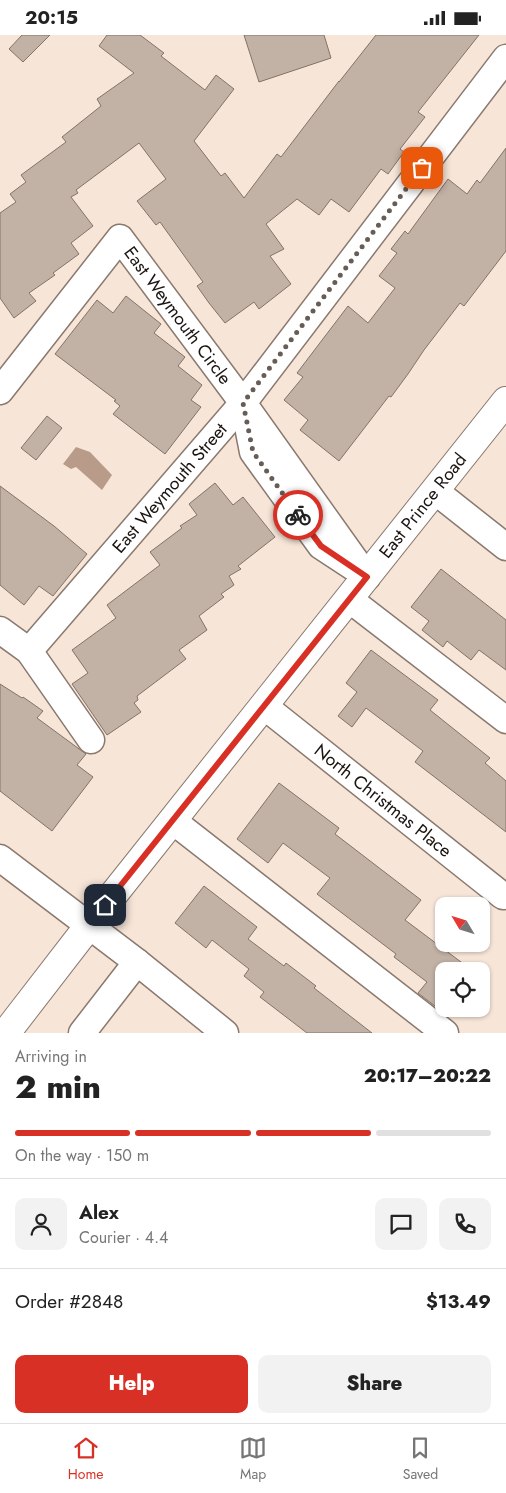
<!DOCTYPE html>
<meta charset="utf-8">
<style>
body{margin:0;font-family:Jost,sans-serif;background:#f2f2f2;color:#222;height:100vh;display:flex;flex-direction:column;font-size:19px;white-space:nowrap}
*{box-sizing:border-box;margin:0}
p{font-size:16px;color:#767676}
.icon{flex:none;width:28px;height:28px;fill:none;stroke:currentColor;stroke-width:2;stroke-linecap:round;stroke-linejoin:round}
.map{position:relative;height:998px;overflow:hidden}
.sheet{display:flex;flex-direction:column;background:#fff;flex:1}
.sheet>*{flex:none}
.needle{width:32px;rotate:308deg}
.fabs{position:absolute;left:435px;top:862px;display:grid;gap:10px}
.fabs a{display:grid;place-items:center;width:55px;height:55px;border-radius:10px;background:#fff;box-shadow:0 1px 4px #0004;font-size:25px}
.pin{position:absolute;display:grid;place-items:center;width:42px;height:42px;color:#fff;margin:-21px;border-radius:10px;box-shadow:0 2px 8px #0006}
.courier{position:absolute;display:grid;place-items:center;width:50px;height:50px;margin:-25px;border:4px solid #d93025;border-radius:50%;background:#fff;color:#222;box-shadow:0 1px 6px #0007}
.overview em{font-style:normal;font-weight:800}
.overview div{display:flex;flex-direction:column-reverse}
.overview{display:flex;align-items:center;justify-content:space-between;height:85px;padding:0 15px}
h1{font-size:32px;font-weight:800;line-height:38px}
.bar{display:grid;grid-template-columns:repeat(4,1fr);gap:8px 5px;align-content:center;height:60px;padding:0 15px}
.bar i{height:6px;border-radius:4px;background:#e0e0e0}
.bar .current{background:#d93025}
.bar p{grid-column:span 4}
.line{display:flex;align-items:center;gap:12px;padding:0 15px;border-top:1px solid #e0e0e0}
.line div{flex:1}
.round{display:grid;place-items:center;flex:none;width:52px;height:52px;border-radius:10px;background:#f2f2f2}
.primary-button{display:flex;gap:10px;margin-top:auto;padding:10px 15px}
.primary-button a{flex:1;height:58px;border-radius:10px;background:#d93025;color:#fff;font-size:20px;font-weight:800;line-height:58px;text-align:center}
.primary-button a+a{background:#f2f2f2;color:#222}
.status{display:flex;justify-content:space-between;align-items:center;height:35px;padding:0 25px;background:#fff;direction:ltr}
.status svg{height:14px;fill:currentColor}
.tabs{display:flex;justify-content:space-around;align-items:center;height:70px;border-top:1px solid #e0e0e0;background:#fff;font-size:14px;color:#767676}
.tabs a{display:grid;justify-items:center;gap:2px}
.tabs .current{color:#d93025}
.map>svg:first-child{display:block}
</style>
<div class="status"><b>20:15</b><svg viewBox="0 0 49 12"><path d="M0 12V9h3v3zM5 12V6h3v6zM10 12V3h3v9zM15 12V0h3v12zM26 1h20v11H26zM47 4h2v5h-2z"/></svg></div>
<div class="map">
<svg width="506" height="998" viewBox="0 0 506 998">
<rect width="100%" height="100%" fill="#f7e5d8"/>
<!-- water -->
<path fill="#b89c89" d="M 76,412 L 90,417 L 112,440 L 102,455 L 76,432 L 71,434 L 63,429 Z"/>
<!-- building -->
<path fill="#c2b1a5" stroke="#837368" d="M 22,0 L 50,0 L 23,27 L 9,14 Z
M 107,0 L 140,0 L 164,18 L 161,21 L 205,55 L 216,40 L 234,54 L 194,106 L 221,141 L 225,138 L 244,163 L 277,119 L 281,122 L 339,46 L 339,47 L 376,0 L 479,0 L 418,77 L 425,82 L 400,114 L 404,117 L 388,139 L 381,134 L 349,177 L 331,164 L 319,180 L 297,164 L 266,189 L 284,214 L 270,221 L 291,249 L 259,274 L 254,267 L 225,288 L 209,268 L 197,251 L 203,247 L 160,187 L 156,190 L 137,166 L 166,144 L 139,108 L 76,155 L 78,158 L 71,162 L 93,191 L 71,208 L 79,219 L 53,238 L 55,240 L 29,258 L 36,266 L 14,283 L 0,263 L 0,178 L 16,167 L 10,159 L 26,147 L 21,140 L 66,107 L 62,102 L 101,71 L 97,64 L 134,38 L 99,11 Z
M 244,0 L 324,0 L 331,23 L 259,47 Z
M 506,113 L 506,216 L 464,271 L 460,268 L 424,315 L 408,339 L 391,362 L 389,361 L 339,426 L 300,395 L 308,385 L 284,365 L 303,342 L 297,338 L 348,271 L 368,288 L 395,253 L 379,241 L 397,218 L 391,214 L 405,196 L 408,199 L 448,144 L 467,159 L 477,145 L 480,148 Z
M 126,261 L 161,289 L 154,298 L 185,322 L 178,331 L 202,350 L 191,365 L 201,372 L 165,419 L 113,379 L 120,371 L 114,366 L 116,365 L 55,319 L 97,265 L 113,278 Z
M 47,381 L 62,393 L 36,425 L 21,413 Z
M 215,448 L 233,470 L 243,462 L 275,502 L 238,531 L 241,534 L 229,541 L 234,550 L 221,559 L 224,562 L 199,581 L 207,595 L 179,615 L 186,624 L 137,661 L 138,665 L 134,668 L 141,677 L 107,700 L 72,649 L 88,638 L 72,615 L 116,583 L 107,570 L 160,530 L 150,517 L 182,493 L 180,491 L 197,480 L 189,469 Z
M 0,451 L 54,491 L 87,519 L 53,561 L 39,551 L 24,570 L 0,550 Z
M 441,534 L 506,585 L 506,635 L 479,615 L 471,625 L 447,606 L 443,612 L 422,595 L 429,586 L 411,572 Z
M 371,615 L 438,665 L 430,675 L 490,723 L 485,728 L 506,746 L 506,797 L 415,727 L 423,716 L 366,673 L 352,692 L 338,681 L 357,657 L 346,648 Z
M 0,649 L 22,663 L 23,662 L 43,676 L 37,683 L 86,719 L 77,730 L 93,742 L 52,796 L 0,756 Z
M 279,748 L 339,793 L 335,799 L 421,865 L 405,885 L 473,936 L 444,936 L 444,978 L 418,958 L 427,947 L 394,922 L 396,919 L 317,859 L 330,843 L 283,808 L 268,828 L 237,804 Z
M 204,851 L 257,892 L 248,904 L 284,931 L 286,928 L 316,951 L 314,953 L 372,998 L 307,998 L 260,962 L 264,957 L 244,941 L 249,934 L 212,905 L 206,913 L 175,888 Z"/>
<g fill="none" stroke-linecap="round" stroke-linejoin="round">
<defs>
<g id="minor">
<path id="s1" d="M 0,356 L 120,203 L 243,368 L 367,542"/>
<path d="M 245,376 L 253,417 L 321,511 L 353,532"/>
<path d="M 435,456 L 506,512"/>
<path d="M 349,564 L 506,685"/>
<path id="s2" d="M 0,595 L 29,616 L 243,368 L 506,23"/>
<path d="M 29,616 L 91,705"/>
<path id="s3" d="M 264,671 L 503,861"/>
<path d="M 173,786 L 445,998"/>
<path d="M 0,823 L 137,927 L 225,998"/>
<path d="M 82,998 L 137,927"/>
</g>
<g id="major">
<path id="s4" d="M 6,998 L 94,884 L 506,366"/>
</g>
</defs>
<!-- minor casing -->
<use href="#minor" stroke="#89796e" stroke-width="29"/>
<!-- major casing -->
<use href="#major" stroke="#89796e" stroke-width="30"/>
<!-- minor -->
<use href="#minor" stroke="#fff" stroke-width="26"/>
<!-- major -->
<use href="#major" stroke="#fff" stroke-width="28"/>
</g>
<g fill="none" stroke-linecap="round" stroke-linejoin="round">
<!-- done -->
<path stroke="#675d56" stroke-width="5" stroke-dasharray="0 9" d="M 298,480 L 253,417 L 243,368 L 422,133"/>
<!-- route -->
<path stroke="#d93025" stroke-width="6" d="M 105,870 L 367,542 L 321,511 L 298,480"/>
</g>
<g text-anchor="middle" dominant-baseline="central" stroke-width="4.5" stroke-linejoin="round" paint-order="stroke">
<!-- street labels -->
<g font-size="18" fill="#1a1410" stroke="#fff">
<text stroke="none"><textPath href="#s1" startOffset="291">East Weymouth Circle</textPath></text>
<text stroke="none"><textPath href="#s2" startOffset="251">East Weymouth Street</textPath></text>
<text stroke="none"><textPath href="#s4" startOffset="672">East Prince Road</textPath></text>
<text stroke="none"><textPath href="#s3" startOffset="152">North Christmas Place</textPath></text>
</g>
</g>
</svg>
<div class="fabs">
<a><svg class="needle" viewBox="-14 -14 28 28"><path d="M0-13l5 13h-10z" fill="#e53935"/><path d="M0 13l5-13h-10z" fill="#767676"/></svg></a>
<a><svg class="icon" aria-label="locate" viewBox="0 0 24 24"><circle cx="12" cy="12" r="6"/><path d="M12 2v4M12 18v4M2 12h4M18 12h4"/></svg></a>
</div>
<div class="pin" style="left:422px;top:133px;background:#ea580c"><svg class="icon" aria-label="bag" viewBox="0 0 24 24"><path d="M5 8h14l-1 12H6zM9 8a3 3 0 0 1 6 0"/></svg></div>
<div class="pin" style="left:105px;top:870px;background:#1f2937"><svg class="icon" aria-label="home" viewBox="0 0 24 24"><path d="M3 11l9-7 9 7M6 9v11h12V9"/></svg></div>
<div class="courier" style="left:298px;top:480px"><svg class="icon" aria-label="bike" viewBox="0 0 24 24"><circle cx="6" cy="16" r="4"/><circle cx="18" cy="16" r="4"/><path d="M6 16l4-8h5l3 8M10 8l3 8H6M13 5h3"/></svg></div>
</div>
<section class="sheet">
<div class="overview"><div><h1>2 min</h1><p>Arriving in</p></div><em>20:17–20:22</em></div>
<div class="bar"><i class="current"></i><i class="current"></i><i class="current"></i><i></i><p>On the way · 150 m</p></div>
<div class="line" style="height:90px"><a class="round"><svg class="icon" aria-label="person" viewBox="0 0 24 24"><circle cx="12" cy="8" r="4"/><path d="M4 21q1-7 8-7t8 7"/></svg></a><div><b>Alex</b><p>Courier · 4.4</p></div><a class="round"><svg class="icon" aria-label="chat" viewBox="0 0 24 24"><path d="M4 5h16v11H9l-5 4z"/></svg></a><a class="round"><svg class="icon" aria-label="phone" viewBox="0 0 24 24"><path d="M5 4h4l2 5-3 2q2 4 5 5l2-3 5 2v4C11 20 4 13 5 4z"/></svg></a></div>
<div class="line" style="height:65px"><div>Order #2848</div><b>$13.49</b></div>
<div class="primary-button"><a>Help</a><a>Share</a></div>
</section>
<nav class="tabs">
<a class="current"><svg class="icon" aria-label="home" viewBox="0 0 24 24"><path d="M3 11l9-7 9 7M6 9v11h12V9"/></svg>Home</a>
<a><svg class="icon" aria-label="map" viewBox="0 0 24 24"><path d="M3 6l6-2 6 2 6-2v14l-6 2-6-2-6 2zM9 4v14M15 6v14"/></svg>Map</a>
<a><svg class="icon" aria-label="saved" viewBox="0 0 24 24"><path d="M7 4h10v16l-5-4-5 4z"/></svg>Saved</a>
</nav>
